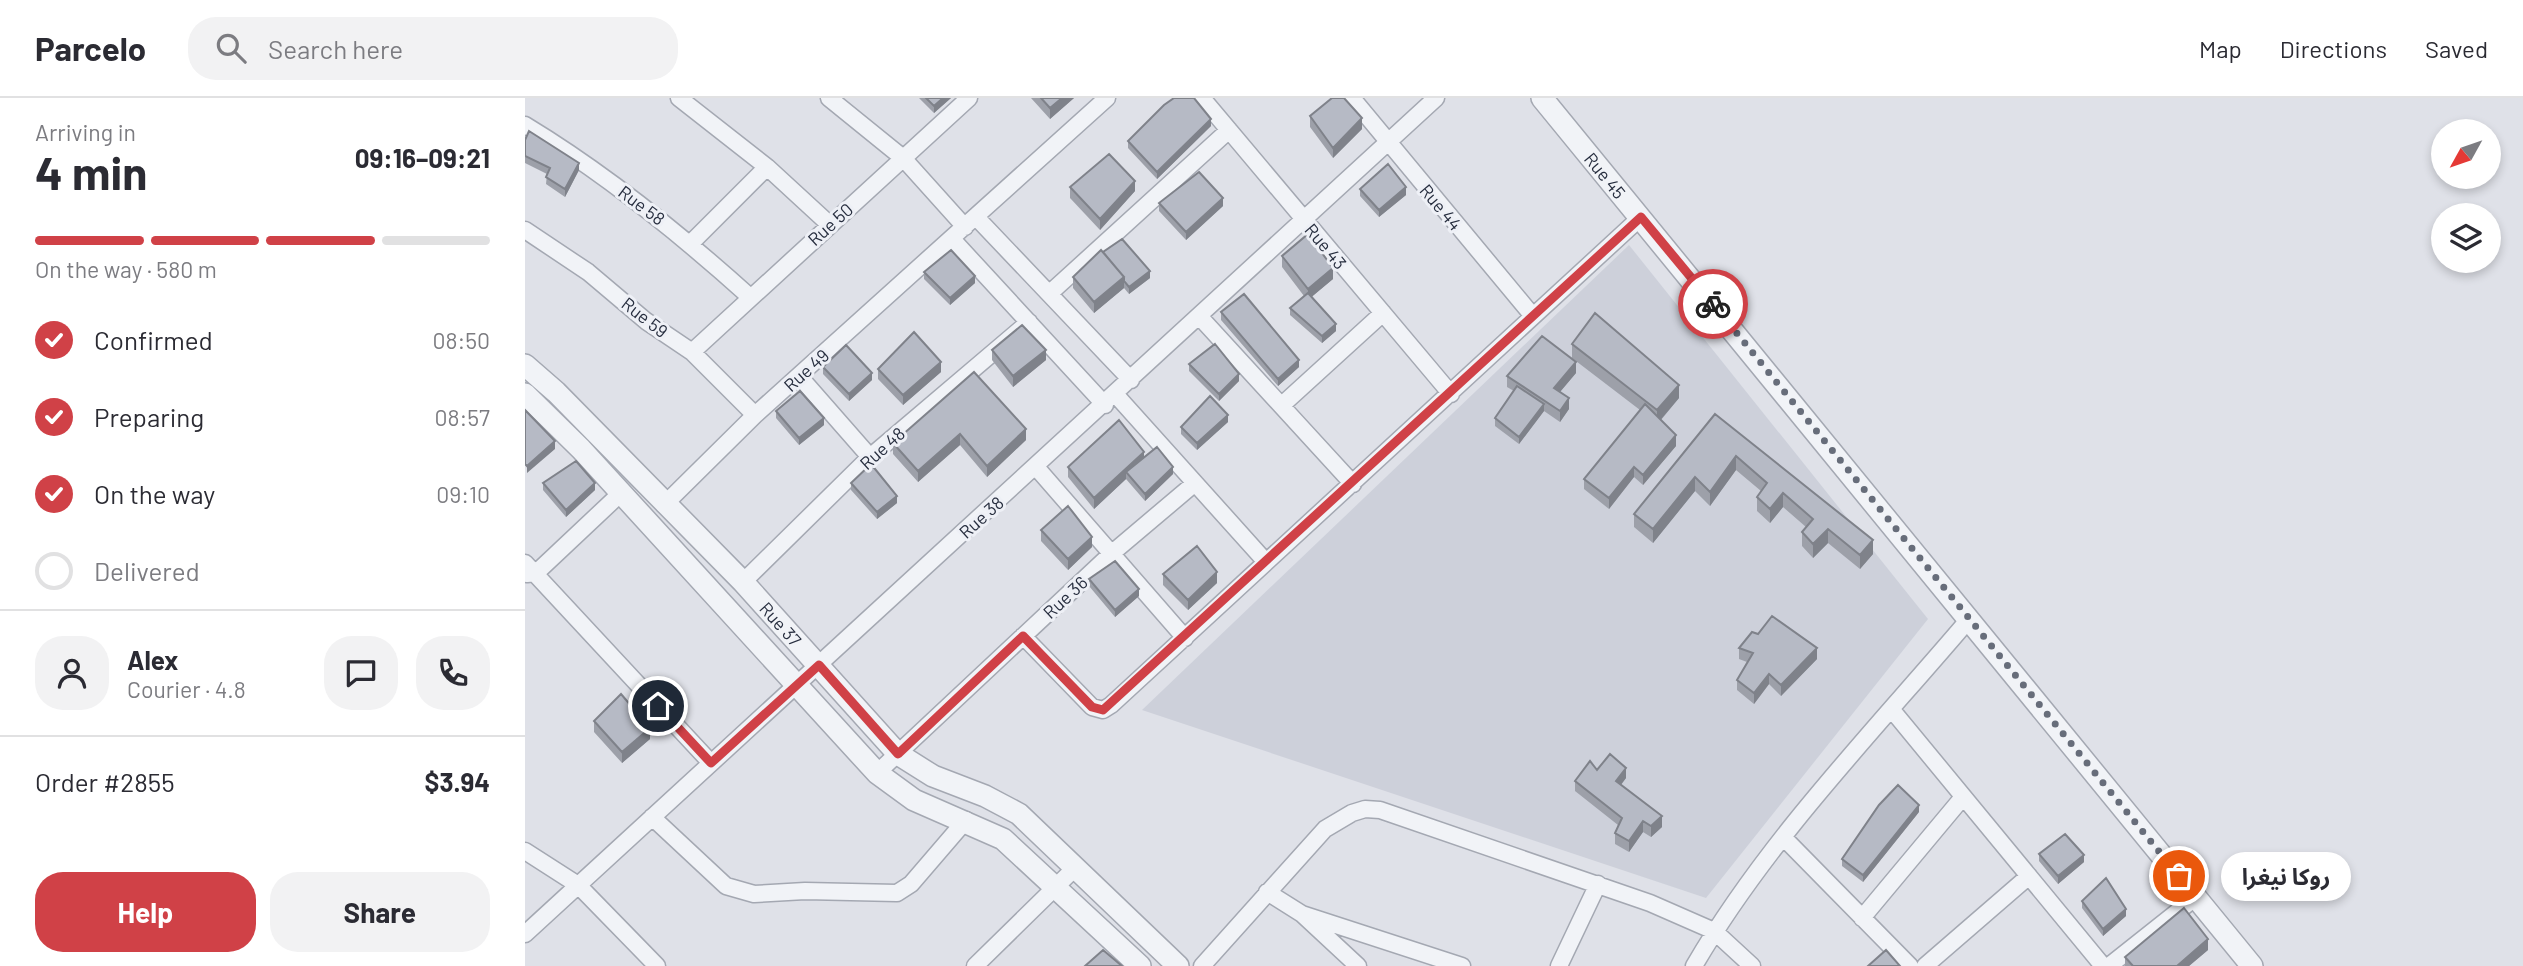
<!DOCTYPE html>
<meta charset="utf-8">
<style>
body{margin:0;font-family:Barlow,"Noto Sans Arabic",sans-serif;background:#f2f2f3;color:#2b2b33;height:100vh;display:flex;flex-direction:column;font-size:26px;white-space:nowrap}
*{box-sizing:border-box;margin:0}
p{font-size:23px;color:#7c7c81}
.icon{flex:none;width:38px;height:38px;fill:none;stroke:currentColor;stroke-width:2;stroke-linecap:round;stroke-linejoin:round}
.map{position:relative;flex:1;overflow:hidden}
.sheet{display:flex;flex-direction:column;background:#fff;width:525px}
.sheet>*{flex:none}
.needle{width:46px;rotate:230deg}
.buttons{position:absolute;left:1906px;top:21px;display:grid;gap:14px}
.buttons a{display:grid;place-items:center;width:70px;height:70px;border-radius:50%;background:#fff;box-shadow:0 4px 10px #0003;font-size:35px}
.pin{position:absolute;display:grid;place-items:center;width:60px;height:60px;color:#fff;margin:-30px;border:4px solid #fff;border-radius:50%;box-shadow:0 2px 7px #0007}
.courier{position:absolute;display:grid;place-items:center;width:70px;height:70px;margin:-35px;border:5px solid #d04147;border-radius:50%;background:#fff;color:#222;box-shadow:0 2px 9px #0007}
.bubble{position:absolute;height:49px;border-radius:24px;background:#fff;box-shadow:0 4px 10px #0003;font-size:23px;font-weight:700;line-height:49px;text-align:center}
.overview em{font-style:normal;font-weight:700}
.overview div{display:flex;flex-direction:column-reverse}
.overview{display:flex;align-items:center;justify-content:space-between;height:119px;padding:0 35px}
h1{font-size:46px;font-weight:700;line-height:52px}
.bar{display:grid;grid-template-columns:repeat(4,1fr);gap:10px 7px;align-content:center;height:84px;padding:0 35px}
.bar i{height:9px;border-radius:5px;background:#e1e1e2}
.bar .current{background:#d04147}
.bar p{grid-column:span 4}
.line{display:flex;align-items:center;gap:18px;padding:0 35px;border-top:2px solid #e1e1e2}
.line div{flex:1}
.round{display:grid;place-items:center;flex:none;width:74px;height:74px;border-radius:28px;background:#f2f2f3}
ol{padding:0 35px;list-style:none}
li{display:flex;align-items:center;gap:21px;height:77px}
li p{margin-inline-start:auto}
li .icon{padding:7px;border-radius:50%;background:#d04147;color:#fff;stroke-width:4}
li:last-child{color:#7c7c81}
li i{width:38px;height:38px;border:4px solid #e1e1e2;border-radius:50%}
.action{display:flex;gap:14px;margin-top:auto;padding:14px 35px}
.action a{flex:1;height:80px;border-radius:28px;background:#d04147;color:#fff;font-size:28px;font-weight:700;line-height:80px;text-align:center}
.action a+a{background:#f2f2f3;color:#2b2b33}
header{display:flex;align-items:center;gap:42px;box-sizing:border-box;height:98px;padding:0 35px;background:#fff;border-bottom:2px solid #e1e1e2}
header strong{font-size:33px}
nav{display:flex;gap:38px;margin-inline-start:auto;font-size:24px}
.search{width:490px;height:63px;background:#f2f2f3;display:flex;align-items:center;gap:18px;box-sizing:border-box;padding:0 24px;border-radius:28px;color:#7c7c81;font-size:26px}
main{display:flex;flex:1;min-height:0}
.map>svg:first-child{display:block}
</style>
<header>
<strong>Parcelo</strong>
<div class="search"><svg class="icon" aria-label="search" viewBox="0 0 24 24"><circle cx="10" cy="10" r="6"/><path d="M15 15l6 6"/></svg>Search here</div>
<nav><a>Map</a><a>Directions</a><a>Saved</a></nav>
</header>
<main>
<section class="sheet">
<div class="overview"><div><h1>4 min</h1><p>Arriving in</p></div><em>09:16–09:21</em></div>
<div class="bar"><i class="current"></i><i class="current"></i><i class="current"></i><i></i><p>On the way · 580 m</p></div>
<ol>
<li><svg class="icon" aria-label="check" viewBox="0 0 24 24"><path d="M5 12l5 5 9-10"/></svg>Confirmed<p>08:50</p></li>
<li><svg class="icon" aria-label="check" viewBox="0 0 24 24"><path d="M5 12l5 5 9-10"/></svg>Preparing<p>08:57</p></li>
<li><svg class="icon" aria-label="check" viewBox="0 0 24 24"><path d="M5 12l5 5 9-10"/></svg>On the way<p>09:10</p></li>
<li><i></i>Delivered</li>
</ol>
<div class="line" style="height:126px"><a class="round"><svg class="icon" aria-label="person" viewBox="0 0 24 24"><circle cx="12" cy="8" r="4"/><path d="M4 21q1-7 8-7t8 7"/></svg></a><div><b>Alex</b><p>Courier · 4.8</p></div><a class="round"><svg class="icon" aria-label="chat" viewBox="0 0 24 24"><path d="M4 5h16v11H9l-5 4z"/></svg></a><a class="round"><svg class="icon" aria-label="phone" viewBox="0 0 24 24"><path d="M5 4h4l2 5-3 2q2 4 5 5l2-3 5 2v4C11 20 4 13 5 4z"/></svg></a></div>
<div class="line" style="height:91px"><div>Order #2855</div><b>$3.94</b></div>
<div class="action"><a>Help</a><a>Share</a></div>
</section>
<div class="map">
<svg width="1998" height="868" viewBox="0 0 1998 868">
<rect width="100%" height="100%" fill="#dfe1e8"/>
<!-- built -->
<path fill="#cdd0da" d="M 1104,147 L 1403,521 L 1181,800 L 617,612 Z"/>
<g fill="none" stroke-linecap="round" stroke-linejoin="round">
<defs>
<path id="minor" d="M 154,0 L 242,69 L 304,126
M 304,0 L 378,60 L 440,129
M 677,0 L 926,296
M 827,0 L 1007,217
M 0,27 C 81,76 154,135 225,199
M 451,119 L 606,282
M 0,132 L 63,174 L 121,223 L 167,254 L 230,317
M 427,141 L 580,307
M 165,146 L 242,69
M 525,195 L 704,32
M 674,218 L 828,386
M 167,254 L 444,0
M 274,278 L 345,359
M 591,297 L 741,464
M 757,307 L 858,215
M 511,369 L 660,540
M 139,407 L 230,317 L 582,0
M 0,465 L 186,665
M 2,476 L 11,475 L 96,395
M 218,484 L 345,359 L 504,224
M 498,538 L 567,609 L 578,612 L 586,607 L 1116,119
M 1367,612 L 1578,868
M 352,675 L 586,456 L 670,385
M 127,719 L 201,788 L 229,796 L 280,793 L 372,795 L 386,786 L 441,722
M 1259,740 L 1385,868
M 0,753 L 53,787 L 132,868
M 742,794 L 777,816 L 833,868
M 777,816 L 937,868
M 1337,820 L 1438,699
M 0,836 L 911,0
M 450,868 L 551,769
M 677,868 L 800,731 L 827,715 L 840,711 L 855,712 L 1125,805 L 1189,833 L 1227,868
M 1034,868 L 1073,786
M 1169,868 C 1243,741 1350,632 1445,520
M 1400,868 L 1504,778
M 1584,868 L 1671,799"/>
<g id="tertiary">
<path id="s1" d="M 1017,0 L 1727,868"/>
<path id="s2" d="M 0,267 L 31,294 L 218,484 L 373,656 L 408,678 L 460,698 L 494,716 L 653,868"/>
<path d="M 0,296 L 56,351 L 352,675 L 389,702 L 478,741 L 615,868"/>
</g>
</defs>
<!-- minor casing -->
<use href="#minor" stroke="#a4a8b2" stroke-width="19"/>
<!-- tertiary casing -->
<use href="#tertiary" stroke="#a4a8b2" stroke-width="24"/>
<!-- minor -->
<use href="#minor" stroke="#f1f3f7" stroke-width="16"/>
<!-- tertiary -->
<use href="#tertiary" stroke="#f1f3f7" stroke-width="21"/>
</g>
<!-- wall -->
<path fill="#9da0a9" d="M 394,0 L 426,0 L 409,15 Z
M 506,0 L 549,0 L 525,21 Z
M 785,18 L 837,31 L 808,60 L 785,29 Z
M 686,28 L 632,81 L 603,50 L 603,43 Z
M 0,42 L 54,72 L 40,99 L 21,86 L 22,76 L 0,65 Z
M 545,89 L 610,93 L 575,132 L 545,100 Z
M 835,91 L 881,97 L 854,119 L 835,98 Z
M 634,105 L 698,108 L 661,142 L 634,113 Z
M 578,154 L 625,180 L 604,196 L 599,190 L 569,215 L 548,190 L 548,179 Z
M 757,158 L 808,181 L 786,199 L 811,233 L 797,245 L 765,217 L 765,210 L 779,198 L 757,169 Z
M 399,174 L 450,185 L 425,207 L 399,181 Z
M 696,214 L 774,269 L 753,288 L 696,222 Z
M 1047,246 L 1154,300 L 1136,322 L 1151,348 L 1118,387 L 1109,379 L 1084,411 L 1059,391 L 1059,381 L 1115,312 L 1047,260 Z
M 467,252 L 521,262 L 488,289 L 467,262 Z
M 664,266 L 714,283 L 694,303 L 664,273 Z
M 298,269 L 347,282 L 324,303 L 298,276 Z
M 353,271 L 416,274 L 378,307 L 353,281 Z
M 449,274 L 501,342 L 462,379 L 435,347 L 393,384 L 368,356 L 368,345 Z
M 1051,275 L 1035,294 L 1044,311 L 1035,324 L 1019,313 L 994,346 L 970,328 L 970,320 L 989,293 L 982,289 L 982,278 Z
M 251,313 L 299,327 L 274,347 L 251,320 Z
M 1190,316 L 1348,456 L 1335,471 L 1303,445 L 1288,460 L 1277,448 L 1277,434 L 1281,429 L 1258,409 L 1245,425 L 1232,413 L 1232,399 L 1236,393 L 1211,372 L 1185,408 L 1170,393 L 1128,445 L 1109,429 L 1109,416 Z
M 703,324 L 672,352 L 656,336 L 656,329 Z
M 619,359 L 648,376 L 620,403 L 601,381 L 569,411 L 543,379 L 543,369 Z
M 18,385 L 70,392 L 41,419 L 18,392 Z
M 326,385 L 372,405 L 352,421 L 326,392 Z
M 516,432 L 567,449 L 543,472 L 516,443 Z
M 638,476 L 692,485 L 663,512 L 638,487 Z
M 564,481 L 614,498 L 590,519 L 564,488 Z
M 1214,550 L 1292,561 L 1256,598 L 1244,586 L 1229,606 L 1212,592 L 1212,582 L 1222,564 L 1214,561 Z
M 69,623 L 125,641 L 97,665 L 69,634 Z
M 1072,672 L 1101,680 L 1096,687 L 1137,729 L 1126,739 L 1118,734 L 1104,754 L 1090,746 L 1090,735 L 1093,727 L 1050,693 L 1050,683 Z
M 1394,714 L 1338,784 L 1317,768 L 1317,761 Z
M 1514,756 L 1559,764 L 1533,786 L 1514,763 Z
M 1557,803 L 1601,818 L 1578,838 L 1557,810 Z
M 1683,852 L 1664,868 L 1600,868 L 1600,859 Z"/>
<!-- shaded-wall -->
<path fill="#7f828a" d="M 418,0 L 426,0 L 409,15 L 409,8 Z
M 537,0 L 549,0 L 525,21 L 525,10 Z
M 837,20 L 837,31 L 808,60 L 808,50 Z
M 686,21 L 686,28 L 632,81 L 632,74 Z
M 54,65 L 54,72 L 40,99 L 40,91 Z
M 610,83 L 610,93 L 575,132 L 575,121 Z
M 881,89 L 881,97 L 854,119 L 854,112 Z
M 698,100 L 698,108 L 661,142 L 661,134 Z
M 808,170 L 808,181 L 783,202 L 783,191 Z
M 625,173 L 625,180 L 604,196 L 604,189 Z
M 450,178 L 450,185 L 425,207 L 425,200 Z
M 599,179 L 599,190 L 569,215 L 569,204 Z
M 811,226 L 811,233 L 797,245 L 797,238 Z
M 521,252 L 521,262 L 488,289 L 488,278 Z
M 774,262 L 774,269 L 753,288 L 753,281 Z
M 416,264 L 416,274 L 378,307 L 378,297 Z
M 1051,264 L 1051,275 L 1029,301 L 1029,290 Z
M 347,275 L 347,282 L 324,303 L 324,296 Z
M 714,276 L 714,283 L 694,303 L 694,296 Z
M 1154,287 L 1154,300 L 1132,326 L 1132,312 Z
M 1044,300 L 1044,311 L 1035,324 L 1035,313 Z
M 1019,306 L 1019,313 L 994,346 L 994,339 Z
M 703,317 L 703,324 L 672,352 L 672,345 Z
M 299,320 L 299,327 L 274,347 L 274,340 Z
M 501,331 L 501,342 L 462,379 L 462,368 Z
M 435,336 L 435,347 L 393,384 L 393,373 Z
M 1151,337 L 1151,348 L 1118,387 L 1118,377 Z
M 30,343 L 30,351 L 2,375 L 2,368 Z
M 619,354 L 619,365 L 601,374 L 601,381 L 569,411 L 569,400 Z
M 1211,358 L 1211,372 L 1185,408 L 1185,394 Z
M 648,369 L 648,376 L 620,403 L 620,396 Z
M 1109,369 L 1109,379 L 1084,411 L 1084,400 Z
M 1170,379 L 1170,393 L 1128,445 L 1128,431 Z
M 70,385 L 70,392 L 41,419 L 41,412 Z
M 1258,395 L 1258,409 L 1245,425 L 1245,411 Z
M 372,398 L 372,405 L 352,421 L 352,414 Z
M 1303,431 L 1303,445 L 1288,460 L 1288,446 Z
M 567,439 L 567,449 L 543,472 L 543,461 Z
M 1348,442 L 1348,456 L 1335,471 L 1335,457 Z
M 692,474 L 692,485 L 663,512 L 663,502 Z
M 614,491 L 614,498 L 590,519 L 590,512 Z
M 1292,550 L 1292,561 L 1256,598 L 1256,587 Z
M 1244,576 L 1244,586 L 1229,606 L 1229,595 Z
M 125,630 L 125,641 L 97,665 L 97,654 Z
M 1101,670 L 1101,680 L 1091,693 L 1091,683 Z
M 1394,707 L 1394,714 L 1338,784 L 1338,777 Z
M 1137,718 L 1137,729 L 1126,739 L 1126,728 Z
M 1118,723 L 1118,734 L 1104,754 L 1104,743 Z
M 1559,757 L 1559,764 L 1533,786 L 1533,778 Z
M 1601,811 L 1601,818 L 1578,838 L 1578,831 Z
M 1683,841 L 1683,852 L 1664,868 L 1652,868 Z"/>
<!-- building -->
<path fill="#b6bac5" stroke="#7f828a" stroke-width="2" d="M 401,0 L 418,0 L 409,8 Z
M 516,0 L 537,0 L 525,10 Z
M 649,0 L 669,0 L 686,21 L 632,74 L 603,43 L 639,7 Z
M 807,0 L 819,0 L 837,20 L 808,50 L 785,18 Z
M 4,33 L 54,65 L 40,91 L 21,79 L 25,70 L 0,58 L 0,42 Z
M 584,56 L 610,83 L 575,121 L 545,89 Z
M 863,66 L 881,89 L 854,112 L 835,91 Z
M 674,74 L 698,100 L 661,134 L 634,105 Z
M 783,136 L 808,170 L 783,191 L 757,158 Z
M 597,141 L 625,173 L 604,189 L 599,183 L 599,179 L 578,154 Z
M 426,152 L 450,178 L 425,200 L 399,174 Z
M 576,152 L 599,179 L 569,204 L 548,179 Z
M 783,195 L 811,226 L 797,238 L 765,210 Z
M 719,196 L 774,262 L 753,281 L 696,214 Z
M 1070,215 L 1154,287 L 1132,312 L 1047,246 Z
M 497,227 L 521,252 L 488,278 L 467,252 Z
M 389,234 L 416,264 L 378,297 L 353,271 Z
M 1017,238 L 1051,264 L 1029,290 L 1044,300 L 1035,313 L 982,278 Z
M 690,246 L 714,276 L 694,296 L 664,266 Z
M 321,247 L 347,275 L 324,296 L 298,269 Z
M 449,274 L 501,331 L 462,368 L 435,336 L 393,373 L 368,345 Z
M 992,288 L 1019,306 L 994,339 L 970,320 Z
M 275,293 L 299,320 L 274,340 L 251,313 Z
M 685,298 L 703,317 L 672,345 L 656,329 Z
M 1120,306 L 1151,337 L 1118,377 L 1109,369 L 1084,400 L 1059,381 Z
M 0,312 L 30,343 L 2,368 L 0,366 Z
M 1190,316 L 1348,442 L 1335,457 L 1303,431 L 1288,446 L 1277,434 L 1288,421 L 1258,395 L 1245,411 L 1232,399 L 1242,385 L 1211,358 L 1185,394 L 1170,379 L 1128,431 L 1109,416 Z
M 594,322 L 619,354 L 569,400 L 543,369 Z
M 632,349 L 648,369 L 620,396 L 601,374 Z
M 51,363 L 70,385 L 41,412 L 18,385 Z
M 346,366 L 372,398 L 352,414 L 326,385 Z
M 543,408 L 567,439 L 543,461 L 516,432 Z
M 672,448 L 692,474 L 663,502 L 638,476 Z
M 590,463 L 614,491 L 590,512 L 564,481 Z
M 1247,518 L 1292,550 L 1256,587 L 1244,576 L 1229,595 L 1212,582 L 1228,555 L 1214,550 L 1227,534 L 1233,536 Z
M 96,596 L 125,630 L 97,654 L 69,623 Z
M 1085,656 L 1101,670 L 1091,683 L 1137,718 L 1126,728 L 1118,723 L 1104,743 L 1090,735 L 1097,720 L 1050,683 L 1065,663 L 1072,672 Z
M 1373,687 L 1394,707 L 1338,777 L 1317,761 L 1354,707 Z
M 1540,736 L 1559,757 L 1533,778 L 1514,756 Z
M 1581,780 L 1601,811 L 1578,831 L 1557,803 Z
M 1659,810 L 1683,841 L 1652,868 L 1608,868 L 1600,859 Z
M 578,852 L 597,868 L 560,868 Z
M 1361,852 L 1375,868 L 1343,868 Z"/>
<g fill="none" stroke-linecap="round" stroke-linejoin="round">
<!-- done -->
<path stroke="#676d7a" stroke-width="7" stroke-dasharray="0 12.6" d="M 1188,206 L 1654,778"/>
<!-- route -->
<path stroke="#d04147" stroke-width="9" d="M 133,608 L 186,665 L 294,567 L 373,656 L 498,538 L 567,609 L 578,612 L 1116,119 L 1188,206"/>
</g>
<g text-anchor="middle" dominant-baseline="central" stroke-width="6" stroke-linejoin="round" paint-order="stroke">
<!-- street labels -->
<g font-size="18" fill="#272e3f" stroke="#eef0f6">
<text stroke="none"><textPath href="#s1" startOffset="100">Rue 45</textPath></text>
<text transform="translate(117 107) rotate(37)">Rue 58</text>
<text transform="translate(916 109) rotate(50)">Rue 44</text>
<text transform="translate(305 126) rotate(-42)">Rue 50</text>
<text transform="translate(801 148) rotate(50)">Rue 43</text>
<text transform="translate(120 219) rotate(38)">Rue 59</text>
<text transform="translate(281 272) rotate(-42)">Rue 49</text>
<text transform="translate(357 350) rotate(-42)">Rue 48</text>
<text transform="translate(456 419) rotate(-42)">Rue 38</text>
<text transform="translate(540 499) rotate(-43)">Rue 36</text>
<text stroke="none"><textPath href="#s2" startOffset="364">Rue 37</textPath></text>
</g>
</g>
</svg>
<div class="buttons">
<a><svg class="needle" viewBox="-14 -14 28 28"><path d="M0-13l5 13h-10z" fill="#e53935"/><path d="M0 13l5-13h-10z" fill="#7c7c81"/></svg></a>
<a><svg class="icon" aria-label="layers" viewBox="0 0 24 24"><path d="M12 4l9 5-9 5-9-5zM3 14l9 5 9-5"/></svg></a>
</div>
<div class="pin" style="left:1654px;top:778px;background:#ea580c"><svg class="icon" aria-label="bag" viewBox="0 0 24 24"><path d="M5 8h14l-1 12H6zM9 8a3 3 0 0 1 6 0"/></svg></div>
<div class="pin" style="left:133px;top:608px;background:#1f2937"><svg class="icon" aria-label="home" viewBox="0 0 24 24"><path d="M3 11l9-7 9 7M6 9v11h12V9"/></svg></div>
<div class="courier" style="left:1188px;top:206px"><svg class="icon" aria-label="bike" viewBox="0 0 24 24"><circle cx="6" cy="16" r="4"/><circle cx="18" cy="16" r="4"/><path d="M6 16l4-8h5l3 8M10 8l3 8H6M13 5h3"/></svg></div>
<div class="bubble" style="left:1696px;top:754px;width:130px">روكا نيغرا</div>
</div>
</main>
